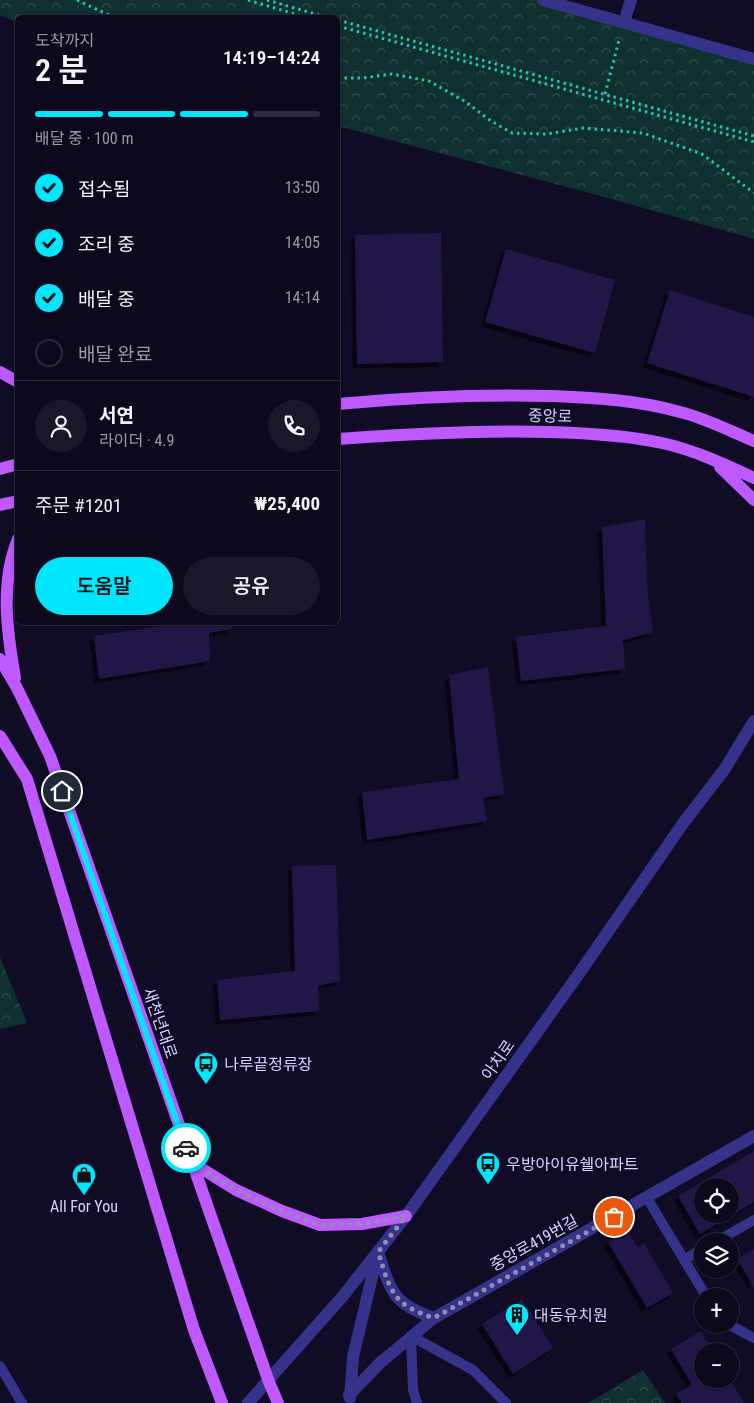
<!DOCTYPE html>
<html lang="ko">
<meta charset="utf-8">
<style>
body{margin:0;font-family:"Roboto Condensed","Noto Sans KR",sans-serif;background:#1a1729;color:#f1f3f6;height:100vh;display:flex;flex-direction:column;font-size:19px;white-space:nowrap}
*{box-sizing:border-box;margin:0}
p{font-size:16px;color:#9a9aa3}
.icon{flex:none;width:28px;height:28px;fill:none;stroke:currentColor;stroke-width:2;stroke-linecap:round;stroke-linejoin:round}
.map{position:relative;flex:1;overflow:hidden}
.panel{position:absolute;left:15px;top:15px;width:325px;height:610px;display:flex;flex-direction:column;background:#0c091c;border-radius:8px;box-shadow:0 1px 4px #0004,0 0 0 1px #2c2a3b}
.panel>*{flex:none}
.controls{position:absolute;left:694px;top:1178px;display:grid;gap:10px}
.controls a{display:grid;place-items:center;width:45px;height:45px;border-radius:50%;background:#0c091c;box-shadow:0 1px 4px #0004,0 0 0 1px #2c2a3b;font-size:25px}
.pin{position:absolute;display:grid;place-items:center;width:42px;height:42px;color:#fff;margin:-21px;border:2px solid #fff;border-radius:50%;box-shadow:0 1px 5px #0007}
.courier{position:absolute;display:grid;place-items:center;width:50px;height:50px;margin:-25px;border:4px solid #00e6fc;border-radius:50%;background:#fff;color:#222;box-shadow:0 1px 6px #0007}
.overview em{font-style:normal;font-weight:600}
.overview div{display:flex;flex-direction:column-reverse}
.overview{display:flex;align-items:center;justify-content:space-between;height:85px;padding:0 20px}
h1{font-size:32px;font-weight:600;line-height:38px}
.bar{display:grid;grid-template-columns:repeat(4,1fr);gap:8px 5px;align-content:center;height:60px;padding:0 20px}
.bar i{height:6px;border-radius:4px;background:#2c2a3b}
.bar .current{background:#00e6fc}
.bar p{grid-column:span 4}
.line{display:flex;align-items:center;gap:12px;padding:0 20px;border-top:1px solid #2c2a3b}
.line div{flex:1}
.round{display:grid;place-items:center;flex:none;width:52px;height:52px;border-radius:26px;background:#1a1729}
ol{padding:0 20px;list-style:none}
li{display:flex;align-items:center;gap:15px;height:55px}
li p{margin-inline-start:auto}
li .icon{padding:5px;border-radius:50%;background:#00e6fc;color:#111;stroke-width:4}
li:last-child{color:#9a9aa3}
li i{width:28px;height:28px;border:2px solid #2c2a3b;border-radius:50%}
.action{display:flex;gap:10px;margin-top:auto;padding:10px 20px}
.action a{flex:1;height:58px;border-radius:30px;background:#00e6fc;color:#111;font-size:20px;font-weight:600;line-height:58px;text-align:center}
.action a+a{background:#1a1729;color:#f1f3f6}
.map>svg:first-child{display:block}
</style>
<div class="map">
<svg width="754" height="1403" viewBox="0 0 754 1403">
<defs>
<pattern id="forest-crowns" width="20" height="18" patternUnits="userSpaceOnUse" patternTransform="scale(1.25)"><rect width="20" height="18" fill="#0f302f"/><path d="M2 6a3 3 0 1 1 6 0M12 15a3 3 0 1 1 6 0" fill="none" stroke="#314d4e"/></pattern>
<filter id="shadow"><feDropShadow dx="-4.5" dy="4.5" stdDeviation="0" flood-color="#0009"/></filter>
</defs>
<rect width="100%" height="100%" fill="#100c26"/>
<!-- forest -->
<path fill="url(#forest-crowns)" d="M 0,0 L 546,0 L 754,59 L 754,239 L 608,198 L 338,126 L 338,18 L 18,18 L 17,22 L 0,15 Z
M 0,957 L 27,1023 L 0,1029 Z
M 643,1370 L 665,1403 L 588,1403 Z"/>
<!-- building -->
<path fill="#201648" fill-rule="evenodd" filter="url(#shadow)" d="M 441,233 L 443,362 L 357,364 L 355,235 Z
M 506,249 L 615,280 L 595,353 L 485,322 Z
M 670,290 L 754,317 L 754,397 L 647,363 Z
M 645,519 L 647,587 L 653,632 L 623,640 L 625,669 L 521,681 L 516,637 L 606,626 L 602,527 Z
M 188,622 L 232,622 L 232,629 L 209,633 L 210,661 L 99,679 L 94,636 Z
M 488,667 L 504,794 L 483,798 L 487,821 L 367,840 L 362,792 L 459,779 L 449,675 Z
M 336,865 L 340,981 L 318,986 L 319,1011 L 220,1020 L 217,980 L 295,971 L 292,866 Z
M 754,1151 L 754,1202 L 700,1234 L 678,1196 ZM 702,1186 L 730,1186 L 730,1214 L 702,1214 Z
M 628,1230 L 637,1247 L 644,1243 L 673,1293 L 647,1308 L 608,1242 Z
M 754,1249 L 754,1287 L 737,1259 Z
M 522,1299 L 553,1348 L 513,1374 L 482,1324 Z
M 701,1331 L 713,1351 L 702,1351 L 702,1379 L 730,1379 L 744,1403 L 682,1403 L 676,1394 L 692,1385 L 671,1349 Z"/>
<g fill="none" stroke-linecap="round" stroke-linejoin="round">
<!-- path -->
<path stroke="#23c1b6" stroke-width="3" stroke-dasharray="2.5 4" stroke-linecap="butt" d="M 77,0 L 109,15 L 123,18
M 248,0 L 308,18
M 267,0 L 329,18
M 338,20 L 754,136
M 338,26 L 754,142
M 338,78 L 362,78 L 392,74 L 429,81 L 466,102 L 491,121 L 512,133 L 547,134 L 583,128 L 643,133 L 702,154 L 754,193
M 605,94 L 619,40"/>
<!-- lane -->
<path stroke="#353389" stroke-width="10" d="M 647,1198 L 706,1296
M 717,1241 L 754,1220
M 684,1260 L 702,1249
M 728,1324 L 754,1338
M 411,1336 L 473,1370 L 506,1403
M 411,1336 L 413,1390 L 417,1403
M 0,1366 L 22,1403"/>
<!-- street -->
<path stroke="#353389" stroke-width="12" d="M 543,0 L 754,59
M 624,22 L 631,0
M 378,1252 C 391,1291 392,1304 434,1318
M 349,1395 L 381,1362 L 434,1318 L 754,1136
M 350,1398 L 353,1357 L 377,1256
M 248,1403 L 343,1296 L 406,1216 L 578,975 L 684,822 L 724,770 L 754,721"/>
<!-- primary -->
<path stroke="#be58ff" stroke-width="12" d="M 0,372 L 18,382
M 338,404 C 409,397 481,394 553,396 C 596,398 638,400 680,412 C 705,418 730,431 754,441
M 338,439 C 408,434 478,430 549,432 C 587,433 625,435 662,443 C 694,450 724,464 754,478
M 720,467 L 754,500
M 0,469 L 18,464
M 0,505 L 18,501
M 0,659 L 17,688 L 50,756 L 269,1382 L 278,1403
M 15,678 C 7,632 0,582 18,539
M 0,736 L 27,779 L 194,1330 L 222,1403
M 191,1162 L 236,1190 L 282,1211 L 320,1225 L 362,1224 L 406,1216"/>
</g>
<g fill="none" stroke-linecap="round" stroke-linejoin="round">
<!-- done -->
<path stroke="#918cb3" stroke-width="5" stroke-dasharray="0 9" d="M 186,1148 L 191,1162 L 236,1190 L 282,1211 L 320,1225 L 362,1224 L 406,1216 L 378,1252 C 391,1291 391,1304 434,1318 L 614,1217"/>
<!-- route -->
<path stroke="#00e6fc" stroke-width="6" d="M 62,791 L 186,1148"/>
</g>
<!-- icons -->
<defs>
<symbol id="bus-pin" viewBox="-11 -11 22 30"><path d="M0 17L-7.5 6A9.5 9.5 0 1 1 7.5 6Z" fill="#00e6fc" stroke="#100c26"/><path d="M-5-6H5V4H4V6H2V4H-2V6H-4V4H-5ZM-3.5-4V0h7V-4ZM-3.5 1.2v1.5H-2V1.2ZM2 1.2v1.5H3.5V1.2Z" fill="#111"/></symbol>
<symbol id="shop-pin" viewBox="-11 -11 22 30"><path d="M0 17L-7.5 6A9.5 9.5 0 1 1 7.5 6Z" fill="#00e6fc" stroke="#100c26"/><path d="M-5-2.5h2.3a2.7 3.5 0 0 1 5.4 0H5L5.5 6h-11ZM-1.5-2.5h3a1.5 2.3 0 0 0-3 0Z" fill="#111"/></symbol>
<symbol id="building-pin" viewBox="-11 -11 22 30"><path d="M0 17L-7.5 6A9.5 9.5 0 1 1 7.5 6Z" fill="#00e6fc" stroke="#100c26"/><path d="M-4-6H4V6H1V3H-1V6H-4ZM-2.5-4.3h1.7v1.8h-1.7ZM.8-4.3h1.7v1.8H.8ZM-2.5-1h1.7V.8h-1.7ZM.8-1h1.7V.8H.8Z" fill="#111"/></symbol>
</defs>
<g fill-rule="evenodd">
<use href="#bus-pin" x="192" y="1050" width="28" height="38"/>
<use href="#bus-pin" x="474" y="1150" width="28" height="38"/>
<use href="#shop-pin" x="70" y="1161" width="28" height="38"/>
<use href="#building-pin" x="503" y="1301" width="28" height="38"/>
</g>
<g text-anchor="middle" dominant-baseline="central" stroke-width="4.5" stroke-linejoin="round" paint-order="stroke">
<!-- street labels -->
<g font-size="16" fill="#d6d1ff" stroke="#100c26">
<text transform="translate(550 416) rotate(2)">중앙로</text>
<text transform="translate(160 1023) rotate(71)">새천년대로</text>
<text transform="translate(498 1060) rotate(-55)">아치로</text>
<text transform="translate(534 1243) rotate(-29)">중앙로419번길</text>
</g>
<!-- poi labels -->
<g font-size="16" fill="#d6d1ff" stroke="#100c26" text-anchor="start">
<text x="224" y="1064">나루끝정류장</text>
<text x="506" y="1164">우방아이유쉘아파트</text>
<text x="84" y="1206" text-anchor="middle">All For You</text>
<text x="534" y="1315">대동유치원</text>
</g>
</g>
</svg>
<div class="controls">
<a><svg class="icon" aria-label="locate" viewBox="0 0 24 24"><circle cx="12" cy="12" r="6"/><path d="M12 2v4M12 18v4M2 12h4M18 12h4"/></svg></a>
<a><svg class="icon" aria-label="layers" viewBox="0 0 24 24"><path d="M12 4l9 5-9 5-9-5zM3 14l9 5 9-5"/></svg></a>
<a>+</a>
<a>−</a>
</div>
<div class="pin" style="left:614px;top:1217px;background:#ea580c"><svg class="icon" aria-label="bag" viewBox="0 0 24 24"><path d="M5 8h14l-1 12H6zM9 8a3 3 0 0 1 6 0"/></svg></div>
<div class="pin" style="left:62px;top:791px;background:#1f2937"><svg class="icon" aria-label="home" viewBox="0 0 24 24"><path d="M3 11l9-7 9 7M6 9v11h12V9"/></svg></div>
<div class="courier" style="left:186px;top:1148px"><svg class="icon" aria-label="car" viewBox="0 0 24 24"><path d="M5 17H2v-5l4-1 3-4h7l3 4 3 1v5h-3M9 17h6M6 11h13"/><circle cx="7" cy="17" r="2"/><circle cx="17" cy="17" r="2"/></svg></div>
<section class="panel">
<div class="overview"><div><h1>2 분</h1><p>도착까지</p></div><em>14:19–14:24</em></div>
<div class="bar"><i class="current"></i><i class="current"></i><i class="current"></i><i></i><p>배달 중 · 100 m</p></div>
<ol>
<li><svg class="icon" aria-label="check" viewBox="0 0 24 24"><path d="M5 12l5 5 9-10"/></svg>접수됨<p>13:50</p></li>
<li><svg class="icon" aria-label="check" viewBox="0 0 24 24"><path d="M5 12l5 5 9-10"/></svg>조리 중<p>14:05</p></li>
<li><svg class="icon" aria-label="check" viewBox="0 0 24 24"><path d="M5 12l5 5 9-10"/></svg>배달 중<p>14:14</p></li>
<li><i></i>배달 완료</li>
</ol>
<div class="line" style="height:90px"><a class="round"><svg class="icon" aria-label="person" viewBox="0 0 24 24"><circle cx="12" cy="8" r="4"/><path d="M4 21q1-7 8-7t8 7"/></svg></a><div><b>서연</b><p>라이더 · 4.9</p></div><a class="round"><svg class="icon" aria-label="phone" viewBox="0 0 24 24"><path d="M5 4h4l2 5-3 2q2 4 5 5l2-3 5 2v4C11 20 4 13 5 4z"/></svg></a></div>
<div class="line" style="height:65px"><div>주문 #1201</div><b>₩25,400</b></div>
<div class="action"><a>도움말</a><a>공유</a></div>
</section>
</div>
